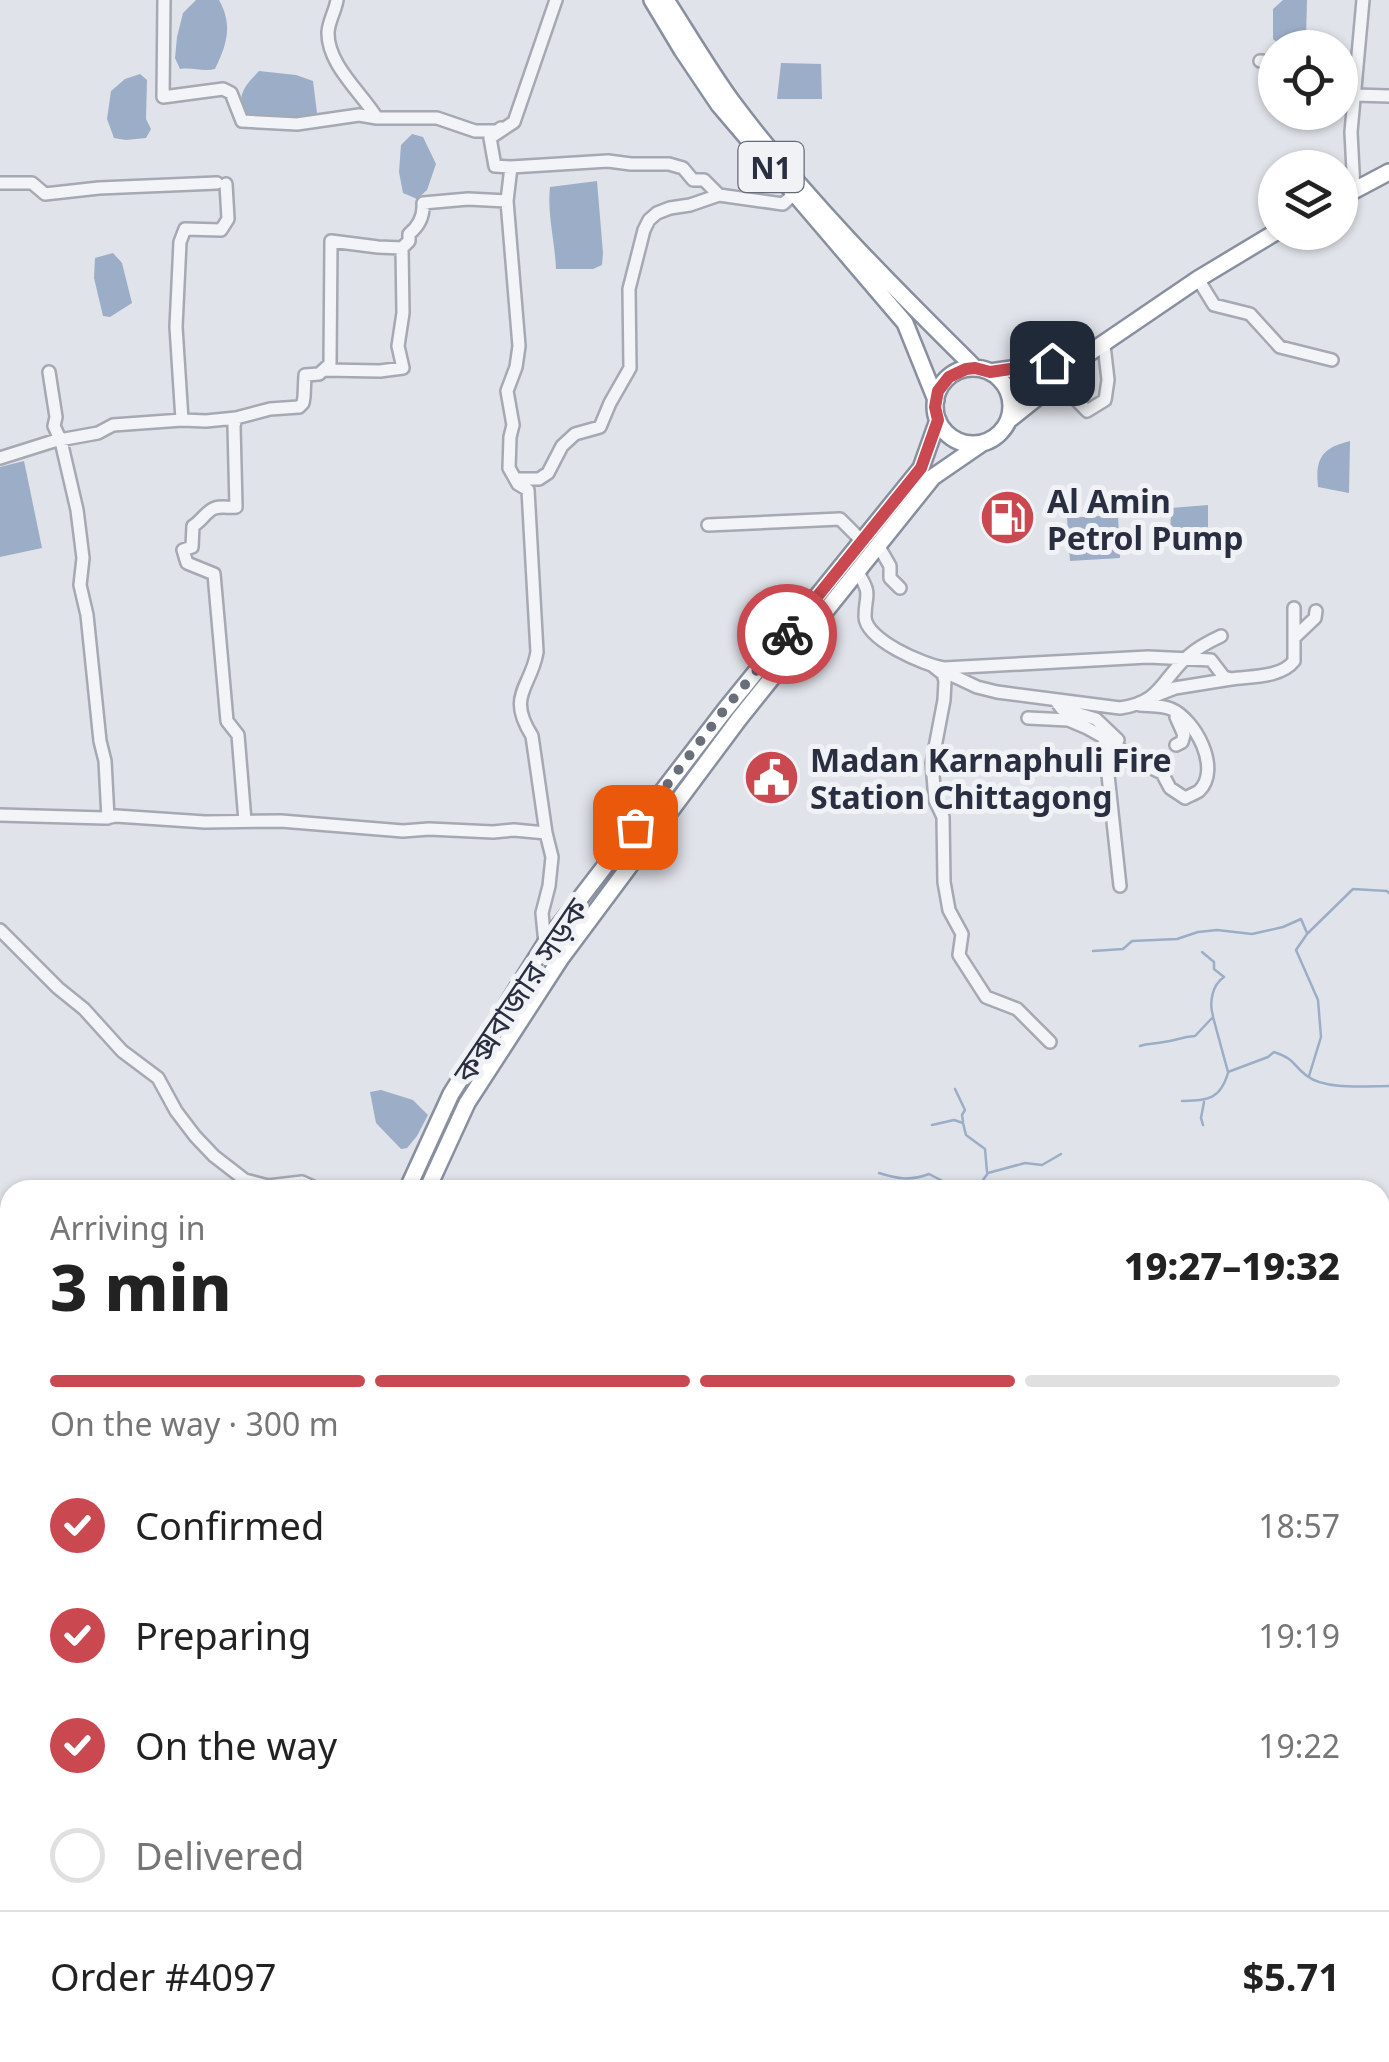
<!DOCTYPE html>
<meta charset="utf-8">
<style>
body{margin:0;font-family:"Noto Sans","Noto Sans Bengali",sans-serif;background:#f6f6f6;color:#222;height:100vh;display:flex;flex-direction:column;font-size:38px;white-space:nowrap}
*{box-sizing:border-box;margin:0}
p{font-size:32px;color:#767676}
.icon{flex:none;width:55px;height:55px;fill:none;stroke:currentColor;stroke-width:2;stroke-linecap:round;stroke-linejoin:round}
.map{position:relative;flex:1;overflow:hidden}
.drawer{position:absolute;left:0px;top:1180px;width:1390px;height:882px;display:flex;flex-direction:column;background:#fff;border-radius:30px 30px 0 0;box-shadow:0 2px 8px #0004}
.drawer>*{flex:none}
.buttons{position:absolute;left:1258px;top:30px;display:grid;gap:20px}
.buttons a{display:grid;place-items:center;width:100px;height:100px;border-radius:50%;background:#fff;box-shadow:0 2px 8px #0004;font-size:50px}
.pin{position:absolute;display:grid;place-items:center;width:85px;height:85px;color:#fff;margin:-42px;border-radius:20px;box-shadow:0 5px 15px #0006}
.courier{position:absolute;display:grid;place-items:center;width:100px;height:100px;margin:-50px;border:8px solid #ca4951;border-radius:50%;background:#fff;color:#222;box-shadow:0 2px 12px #0007}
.summary em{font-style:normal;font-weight:800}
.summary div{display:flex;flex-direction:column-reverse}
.summary{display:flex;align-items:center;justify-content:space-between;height:170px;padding:0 50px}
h1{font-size:65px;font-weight:800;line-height:75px}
.bar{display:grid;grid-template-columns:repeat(4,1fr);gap:15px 10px;align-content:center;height:120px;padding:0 50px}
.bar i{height:12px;border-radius:8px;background:#e0e0e0}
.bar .current{background:#ca4951}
.bar p{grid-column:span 4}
.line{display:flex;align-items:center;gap:25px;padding:0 50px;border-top:2px solid #e0e0e0}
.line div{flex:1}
ol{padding:0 50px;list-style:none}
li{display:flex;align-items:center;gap:30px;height:110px}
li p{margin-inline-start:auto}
li .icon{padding:10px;border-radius:50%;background:#ca4951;color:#fff;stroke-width:4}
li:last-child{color:#767676}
li i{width:55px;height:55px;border:5px solid #e0e0e0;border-radius:50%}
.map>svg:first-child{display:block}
</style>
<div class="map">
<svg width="1389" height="2062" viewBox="0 0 1389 2062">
<rect width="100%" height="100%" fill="#e0e3e9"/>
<!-- water -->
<path fill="#9cadc8" d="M 196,0 L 219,0 C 233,25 227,44 215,69 C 203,72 193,67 180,69 L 175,58 L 177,37 L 183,13 Z
M 1283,0 L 1307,0 L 1306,40 L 1283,47 L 1273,39 L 1273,9 Z
M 781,63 L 821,64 L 822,99 L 777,99 Z
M 259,71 L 296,75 L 313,81 L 317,113 L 314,118 L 251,118 L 242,112 C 238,92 246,85 259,71 Z
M 140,74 L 147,80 L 146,119 L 151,129 L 146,138 L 126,140 L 114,138 L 107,119 L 111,91 L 125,79 Z
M 412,134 L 423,137 L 436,164 L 427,190 L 417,199 L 403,193 L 399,172 L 401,145 Z
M 597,181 L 603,253 L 602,265 L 593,269 L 556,269 C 555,241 547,214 550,187 Z
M 113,253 L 122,263 L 132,303 L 110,317 L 103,316 L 94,278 L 95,258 Z
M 1350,441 L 1349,493 L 1318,487 C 1315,458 1322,448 1350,441 Z
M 24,461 L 42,548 L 0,557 L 0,467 Z
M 1208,505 L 1208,543 L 1190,546 L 1190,542 L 1170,541 L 1171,508 Z
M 1118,515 L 1120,558 L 1070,561 L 1067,518 Z
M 381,1090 L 413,1100 L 428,1115 L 417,1136 L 407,1148 L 401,1149 L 376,1123 L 370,1092 Z
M 1389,1463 L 1389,1808 L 1380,1770 L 1380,1471 Z"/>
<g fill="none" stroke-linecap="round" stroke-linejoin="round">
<!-- stream -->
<path stroke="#9cadc8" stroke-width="2.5" d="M 1093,951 L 1123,949 L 1132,941 L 1177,939 L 1198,932 L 1217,930 L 1252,934 L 1283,927 L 1301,919 L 1307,933
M 1202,952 L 1214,962 L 1214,969 L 1224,977 C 1212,985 1209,1003 1213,1016
M 1140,1046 C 1148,1043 1155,1044 1164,1042 C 1175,1041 1181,1037 1195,1036 L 1213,1017 L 1228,1072 L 1268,1057 L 1274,1052 C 1297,1060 1291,1064 1307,1076 C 1325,1090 1366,1086 1389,1086
M 1309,1076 L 1321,1037 L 1318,1000 L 1296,950 L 1307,934 L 1353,889 L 1387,891 L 1389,893
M 955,1089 L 965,1110 L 962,1115 L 963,1121
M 1182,1101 C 1208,1100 1220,1100 1228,1073
M 932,1125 L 954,1120 L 963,1123 L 966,1135 L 985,1149 L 987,1172
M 1203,1125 L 1201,1118 L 1204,1102
M 879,1173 C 898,1179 910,1181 929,1174 L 960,1190
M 986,1190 L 983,1180 L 988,1173 L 1025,1163 L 1042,1165 L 1061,1154"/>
<defs>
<path id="minor" d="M 164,0 L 163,97 L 223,89 L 231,93 L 242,121 L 297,124 L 359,115 L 377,118 L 437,118 L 475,131 L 497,131 L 501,128
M 337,0 C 335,12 329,20 328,32 C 327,64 361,92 377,118
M 1260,61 L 1275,62
M 1340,64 L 1357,66
M 1355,95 L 1389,96
M 511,167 L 608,161 L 631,164 L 669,164 L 683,168 L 693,180 L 704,180 L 719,195 L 690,205 L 670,208 L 657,213 L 649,220 L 644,230 L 629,289 L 630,368 L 610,403 L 600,427 L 575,434 L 562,446 L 548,473 L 539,479 L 515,479
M 0,183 L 32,183 L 45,194 L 99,188 L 217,183
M 1354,191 L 1351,132 L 1363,0
M 719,195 L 783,204 L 794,194
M 1198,279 L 1214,305 L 1250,314 L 1280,347 L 1332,360
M 325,370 L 380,371 L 403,368 L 398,346 L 403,313 L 402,248
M 49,372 L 56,417 L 54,426 L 61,441 L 77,510 L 83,558 L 80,585 L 87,615 L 100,741 L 105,761 L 108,818
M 1058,381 L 1087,411 L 1105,400 L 1108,380 L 1104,345
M 236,418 L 234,426 L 236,507 C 230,508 221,506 215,508 C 207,510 202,521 193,526 L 192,547 L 183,550 L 187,563 L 214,574 L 227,721 L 238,735 L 245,821
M 182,420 L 176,327 L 180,242 L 185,229 L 221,230 L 228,219 L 226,184
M 0,458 L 54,441 L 98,433 L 113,425 L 182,420 L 206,421 L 236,418 L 270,409 L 299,407 L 303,403 L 304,397 L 305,375 L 319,374 L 330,364 L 331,241 L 378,247 L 402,248 L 409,241 L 409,234 C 419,226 424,216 423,203 L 468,199 L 507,201
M 708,525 L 840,519 L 862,541
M 878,545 L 890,566 L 890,578 L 900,588
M 857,571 C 873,597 865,592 865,617 C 866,640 924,665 944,668 L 1148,657 L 1211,660 L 1224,677 L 1231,679 C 1250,676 1281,678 1294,661 L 1294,608
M 1295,637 L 1315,618 L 1316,611
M 933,666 L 943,674 L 945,681 L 944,700 L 932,763 L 935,800 L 943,817 L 944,882 L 949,910 L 962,934 L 959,955 L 986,997 L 1017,1009 L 1050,1042
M 941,670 L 977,687 L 997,692 L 1120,708 C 1161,702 1160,682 1187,657 C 1197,648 1208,642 1221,636
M 1157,695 L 1175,688 L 1231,679
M 1056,701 L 1062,709 L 1096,719 L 1118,740
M 1028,718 L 1068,720 L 1087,728 L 1114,743 L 1129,757 L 1162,773 L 1170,788 L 1185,798 C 1189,796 1196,793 1199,791 C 1222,769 1195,719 1171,709 C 1162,705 1149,706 1140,705
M 1104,738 L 1120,886
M 1176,745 L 1182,742 L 1184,735 L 1176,717
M 0,815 L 105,818 L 116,816 L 205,822 L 281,821 L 403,831 L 429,829 L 493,832 L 514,830 L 546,833
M 0,930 L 58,988 L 84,1009 L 122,1051 L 158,1078 L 176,1111 L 195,1136 L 214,1156 L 245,1180 L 268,1186 L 302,1182 L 315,1188 L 315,1190
M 545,944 L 542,913 L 549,886 L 552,857 L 546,833 L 532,736 C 506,695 531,688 537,652 L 528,490 L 518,484 L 509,468 L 510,437 L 513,425 L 507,391 L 516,367 L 519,346 L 507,201 L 511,167 L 495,166 L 490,138 L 514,122 L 556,0
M 0,1490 L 10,1432
M 0,1521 L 10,1524
M 1380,1881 L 1389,1881
M 1380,2002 L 1389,2004
M 836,2052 L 836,2062
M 1133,2052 L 1147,2062
M 1324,2052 L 1324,2062
M 472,2062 L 473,2052
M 673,2062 L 674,2052"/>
<path id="highway" d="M 652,0 L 682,50 L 719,105 L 905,323 L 936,400
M 666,0 C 688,34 709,70 733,103 C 805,199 890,284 975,368
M 1340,198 L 1389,172
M935 406a38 38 0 1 1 76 0a38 38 0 1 1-76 0Z
M 990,372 L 1080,359
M 1009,420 L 1058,381 L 1082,358 L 1198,279 L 1276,232
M 407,1190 L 451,1094 L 545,944 L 725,710 L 921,468 L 938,420
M 427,1190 L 467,1103 L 561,958 L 739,719 L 933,477 L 981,444
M 182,2052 L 182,2062
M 166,2062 L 166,2052"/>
</defs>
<!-- minor casing -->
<use href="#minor" stroke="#a5a9b3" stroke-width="16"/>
<!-- highway casing -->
<use href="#highway" stroke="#888f9f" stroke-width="20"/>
<!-- minor -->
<use href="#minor" stroke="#f3f4f7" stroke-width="11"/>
<!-- highway -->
<use href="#highway" stroke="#fff" stroke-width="15"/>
</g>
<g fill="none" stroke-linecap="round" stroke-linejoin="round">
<!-- done -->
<path stroke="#696e7b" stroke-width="10" stroke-dasharray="0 18" d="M 635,827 L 724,710 L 787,634"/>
<!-- route -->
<path stroke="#ca4951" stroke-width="12" d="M 787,634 L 921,468 L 938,420 L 935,407 L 938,391 L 949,377 L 966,369 L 975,368 L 990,372 L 1052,363"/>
</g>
<!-- icons -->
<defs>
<symbol id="fuel-disc" viewBox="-11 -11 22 22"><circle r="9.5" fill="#ca4951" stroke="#f0f2f6"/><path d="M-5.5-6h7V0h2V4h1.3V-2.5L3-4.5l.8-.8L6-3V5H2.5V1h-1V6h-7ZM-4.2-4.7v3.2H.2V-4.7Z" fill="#fff"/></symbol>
<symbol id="civic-disc" viewBox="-11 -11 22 22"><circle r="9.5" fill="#ca4951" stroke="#f0f2f6"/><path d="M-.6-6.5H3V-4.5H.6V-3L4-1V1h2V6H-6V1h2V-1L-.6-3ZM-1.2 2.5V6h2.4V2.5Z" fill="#fff"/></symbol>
</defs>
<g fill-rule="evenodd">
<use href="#fuel-disc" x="976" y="486" width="63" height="63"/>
<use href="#civic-disc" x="740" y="746" width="63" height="63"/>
</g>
<g text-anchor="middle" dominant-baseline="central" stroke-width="10" stroke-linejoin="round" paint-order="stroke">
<!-- shield labels -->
<rect fill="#f0f2f6" stroke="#656a77" stroke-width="2.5" x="738.5" y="142" width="65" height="50" rx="8"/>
<g font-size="30" font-weight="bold" fill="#292f40">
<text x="771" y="167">N1</text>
</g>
<!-- poi labels -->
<g font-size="32" font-weight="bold" fill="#292f40" stroke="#f0f2f6" text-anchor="start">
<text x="1047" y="500">Al Amin<tspan x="1047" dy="37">Petrol Pump</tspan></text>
<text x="810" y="759">Madan Karnaphuli Fire<tspan x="810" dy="37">Station Chittagong</tspan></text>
</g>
<!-- street labels -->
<g font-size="32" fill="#292f40" stroke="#f0f2f6">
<text transform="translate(520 990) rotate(-56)">কক্সবাজার সড়ক</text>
</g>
</g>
</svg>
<div class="buttons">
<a><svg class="icon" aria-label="locate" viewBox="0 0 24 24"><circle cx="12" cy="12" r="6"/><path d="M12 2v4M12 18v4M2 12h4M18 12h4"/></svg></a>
<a><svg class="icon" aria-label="layers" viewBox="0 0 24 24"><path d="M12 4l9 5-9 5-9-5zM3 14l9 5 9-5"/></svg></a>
</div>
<div class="pin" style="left:635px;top:827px;background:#ea580c"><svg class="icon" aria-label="bag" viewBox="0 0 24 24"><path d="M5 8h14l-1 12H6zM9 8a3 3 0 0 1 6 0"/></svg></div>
<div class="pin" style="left:1052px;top:363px;background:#1f2937"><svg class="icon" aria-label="home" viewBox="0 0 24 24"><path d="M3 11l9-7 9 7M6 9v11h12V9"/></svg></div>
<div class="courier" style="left:787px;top:634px"><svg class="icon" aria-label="bike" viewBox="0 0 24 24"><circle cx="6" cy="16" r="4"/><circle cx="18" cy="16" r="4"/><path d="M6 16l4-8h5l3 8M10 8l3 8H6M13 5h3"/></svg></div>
<section class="drawer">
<div class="summary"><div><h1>3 min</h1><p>Arriving in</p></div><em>19:27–19:32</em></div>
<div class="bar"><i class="current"></i><i class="current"></i><i class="current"></i><i></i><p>On the way · 300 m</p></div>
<ol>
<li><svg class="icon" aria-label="check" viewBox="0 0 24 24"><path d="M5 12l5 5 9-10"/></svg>Confirmed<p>18:57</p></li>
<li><svg class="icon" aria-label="check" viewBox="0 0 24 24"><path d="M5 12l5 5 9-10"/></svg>Preparing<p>19:19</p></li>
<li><svg class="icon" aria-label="check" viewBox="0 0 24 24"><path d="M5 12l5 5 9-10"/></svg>On the way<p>19:22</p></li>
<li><i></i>Delivered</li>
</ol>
<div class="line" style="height:130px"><div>Order #4097</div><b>$5.71</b></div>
</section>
</div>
